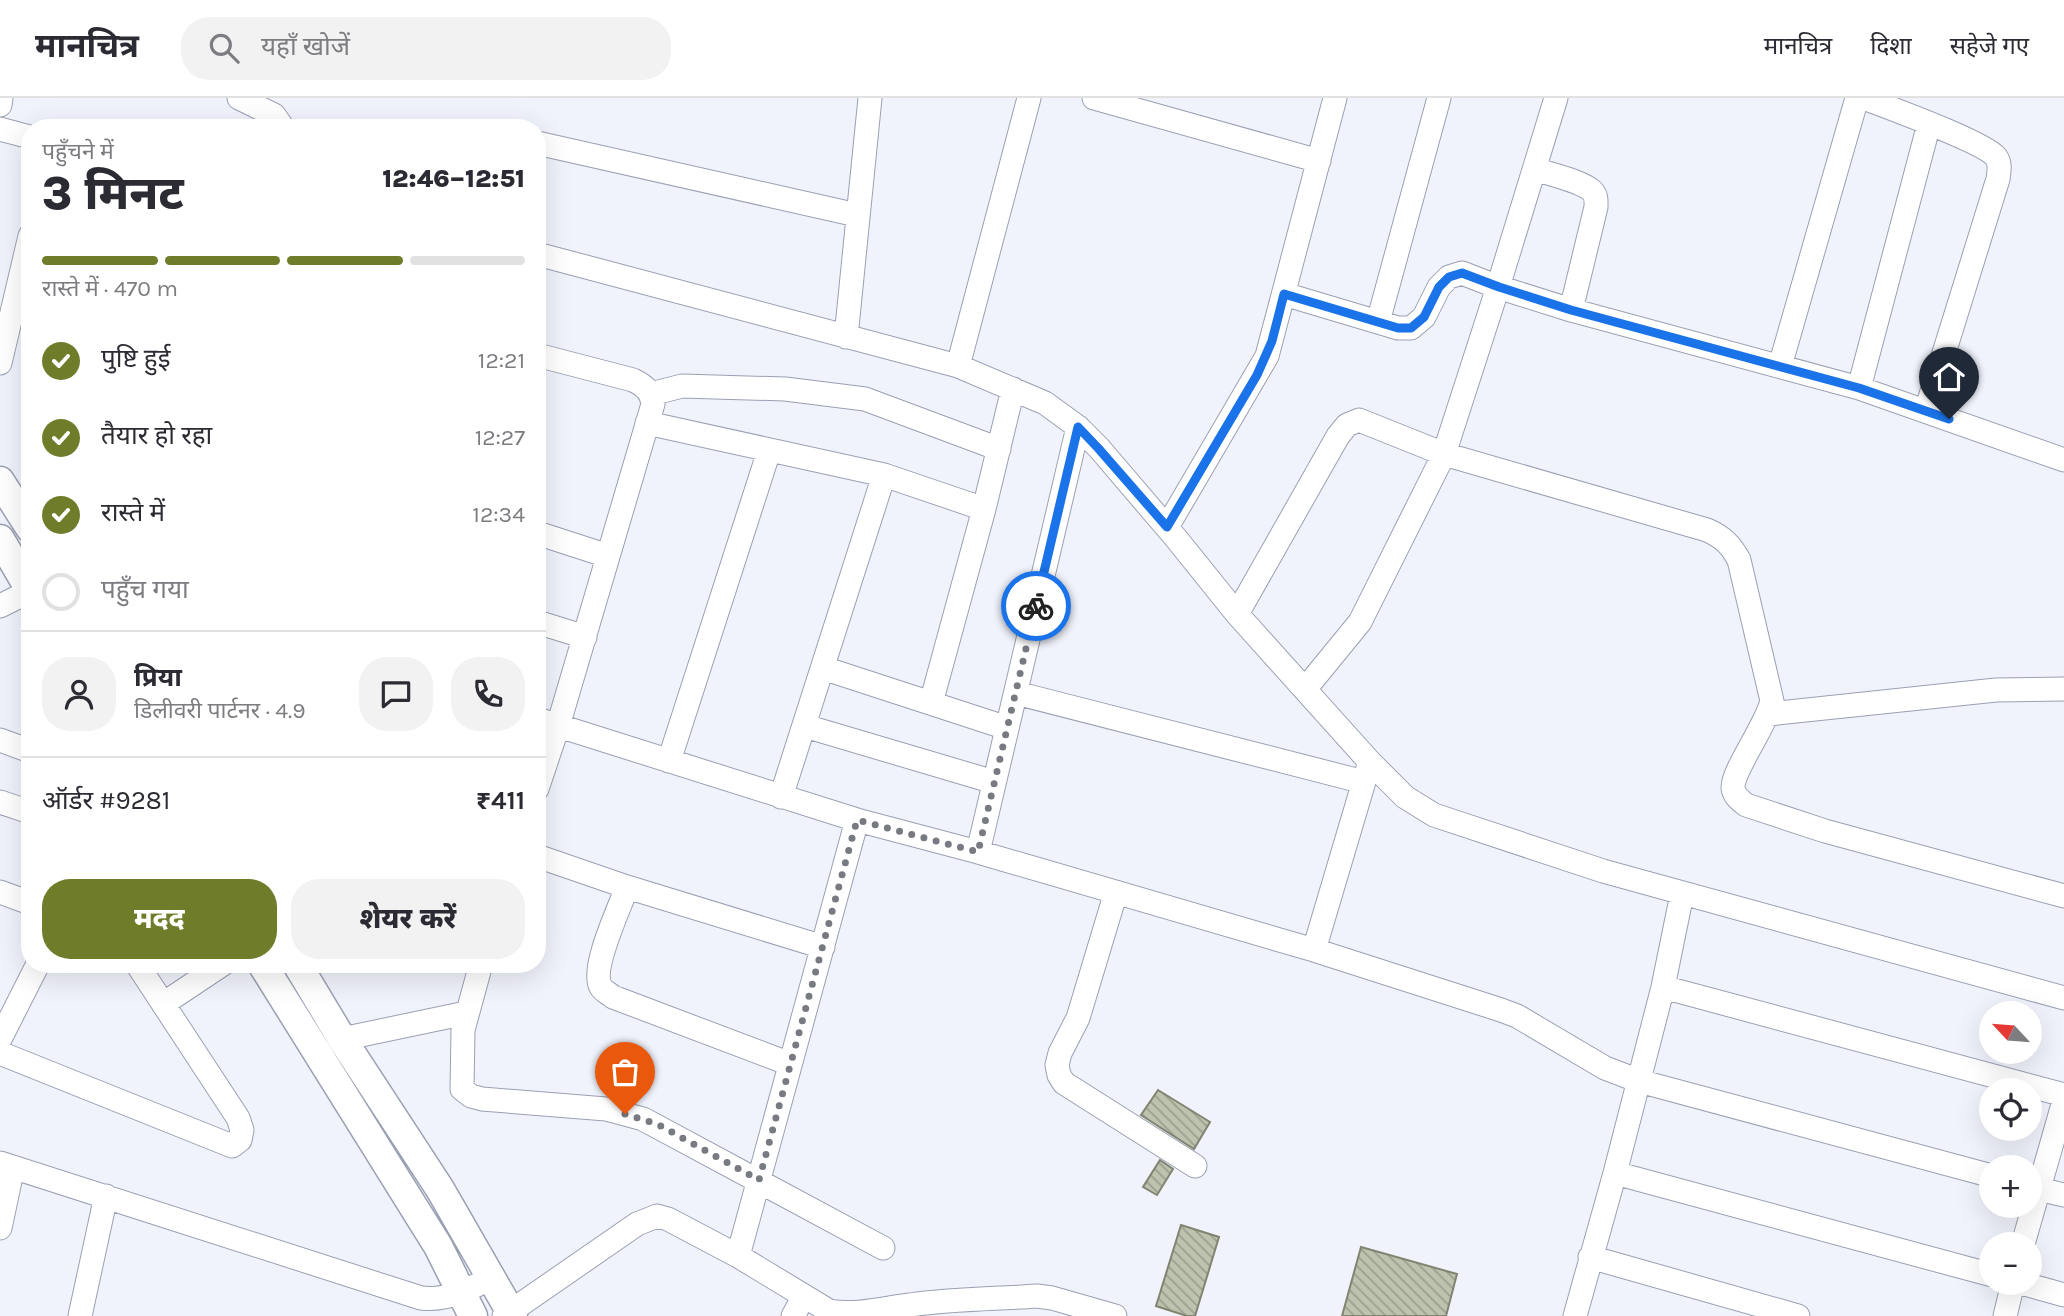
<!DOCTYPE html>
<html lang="hi">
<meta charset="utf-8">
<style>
body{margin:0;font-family:Karla,"Noto Sans Devanagari",sans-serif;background:#f2f2f3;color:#2b2b33;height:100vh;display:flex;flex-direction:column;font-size:26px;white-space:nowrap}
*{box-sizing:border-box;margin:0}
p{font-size:23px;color:#7c7c81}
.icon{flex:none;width:38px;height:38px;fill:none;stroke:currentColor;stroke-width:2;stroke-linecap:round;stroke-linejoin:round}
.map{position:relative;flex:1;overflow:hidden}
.panel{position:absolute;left:21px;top:21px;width:525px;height:854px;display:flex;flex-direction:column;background:#fff;border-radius:28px;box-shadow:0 7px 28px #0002}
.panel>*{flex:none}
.needle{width:46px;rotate:296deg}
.fabs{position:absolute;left:1979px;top:903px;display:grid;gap:14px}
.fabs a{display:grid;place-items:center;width:63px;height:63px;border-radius:50%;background:#fff;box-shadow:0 7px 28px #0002;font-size:35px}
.pin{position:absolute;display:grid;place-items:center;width:60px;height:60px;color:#fff;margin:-72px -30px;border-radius:50% 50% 50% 0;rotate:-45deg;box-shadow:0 0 7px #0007}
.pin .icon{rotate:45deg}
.courier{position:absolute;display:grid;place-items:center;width:70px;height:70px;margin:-35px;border:5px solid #1a73e8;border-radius:50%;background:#fff;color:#222;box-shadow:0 2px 9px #0007}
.head em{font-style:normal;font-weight:800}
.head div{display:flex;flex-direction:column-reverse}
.head{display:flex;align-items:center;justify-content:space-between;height:119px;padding:0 21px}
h1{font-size:46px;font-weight:800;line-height:52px}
.bar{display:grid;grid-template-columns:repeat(4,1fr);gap:10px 7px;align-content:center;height:84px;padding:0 21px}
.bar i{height:9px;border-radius:5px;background:#e1e1e2}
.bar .current{background:#6f7d2b}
.bar p{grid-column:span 4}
.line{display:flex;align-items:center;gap:18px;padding:0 21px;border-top:2px solid #e1e1e2}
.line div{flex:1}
.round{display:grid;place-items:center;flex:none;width:74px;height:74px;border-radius:28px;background:#f2f2f3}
ol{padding:0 21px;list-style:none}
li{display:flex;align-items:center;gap:21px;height:77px}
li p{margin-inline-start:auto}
li .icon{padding:7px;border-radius:50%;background:#6f7d2b;color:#fff;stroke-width:4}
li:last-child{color:#7c7c81}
li i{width:38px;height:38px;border:4px solid #e1e1e2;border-radius:50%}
.button{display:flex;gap:14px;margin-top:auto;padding:14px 21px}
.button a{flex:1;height:80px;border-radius:28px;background:#6f7d2b;color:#fff;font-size:28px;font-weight:800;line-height:80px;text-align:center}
.button a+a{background:#f2f2f3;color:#2b2b33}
header{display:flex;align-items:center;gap:42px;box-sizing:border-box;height:98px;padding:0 35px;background:#fff;border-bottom:2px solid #e1e1e2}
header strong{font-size:33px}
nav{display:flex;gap:38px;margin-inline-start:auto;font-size:24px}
.search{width:490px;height:63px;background:#f2f2f3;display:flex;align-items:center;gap:18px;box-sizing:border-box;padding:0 24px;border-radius:28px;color:#7c7c81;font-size:26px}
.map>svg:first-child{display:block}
</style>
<header>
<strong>मानचित्र</strong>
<div class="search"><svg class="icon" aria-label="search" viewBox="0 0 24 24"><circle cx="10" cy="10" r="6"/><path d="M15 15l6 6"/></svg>यहाँ खोजें</div>
<nav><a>मानचित्र</a><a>दिशा</a><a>सहेजे गए</a></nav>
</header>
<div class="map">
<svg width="2064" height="1218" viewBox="0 0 2064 1218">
<defs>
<pattern id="building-back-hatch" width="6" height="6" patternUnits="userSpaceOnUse" patternTransform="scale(1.75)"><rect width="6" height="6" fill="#bdc3ae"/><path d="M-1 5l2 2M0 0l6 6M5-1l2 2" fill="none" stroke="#9a9f8f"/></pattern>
</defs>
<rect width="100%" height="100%" fill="#f1f3fc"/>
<!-- building -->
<path fill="url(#building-back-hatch)" stroke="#808572" stroke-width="2" d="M 1158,992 L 1210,1024 L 1194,1051 L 1141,1017 Z
M 1160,1062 L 1173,1071 L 1157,1097 L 1143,1089 Z
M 1181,1127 L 1219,1139 L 1195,1218 L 1187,1218 L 1156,1208 Z
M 1361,1149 L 1457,1176 L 1446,1218 L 1342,1218 Z"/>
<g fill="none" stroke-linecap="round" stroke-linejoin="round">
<defs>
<path id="minor" d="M 239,0 L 274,17 L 283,30
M 1094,0 L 1319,63
M 1864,0 C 1887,9 1984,44 1996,59 C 2001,66 1999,73 1998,81 L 1926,313
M 0,7 L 1,0
M 0,31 L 30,39
M 537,45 L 857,117
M 1535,71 C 1549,76 1582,83 1592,93 C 1597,98 1596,103 1596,109 L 1571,212
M 537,156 L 958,268 L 1045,305 L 1078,329 L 1099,350 L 1175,439 L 1237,516 L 1370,664 L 1405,699 L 1434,717 L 1603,773 L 2064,900
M 1284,196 L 1398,230 L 1411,230 L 1424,219 L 1439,189 L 1449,179 L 1462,175 L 1498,189 L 1571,212 L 1859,290 L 2064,362
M 1378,224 L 1439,0
M 846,239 L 870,0
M 537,257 L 633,282 C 645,288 651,293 653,306 L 558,628 L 537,691
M 0,265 L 30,138
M 958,268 L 1029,0
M 1780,268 L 1857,0
M 1859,290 L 1929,26
M 651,296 L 682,288 L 785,291 L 865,301 L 999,351
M 647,325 L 884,377 L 984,411
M 1167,429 L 1267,258 L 1335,0
M 537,435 L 608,458
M 0,508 L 30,493
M 1237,516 L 1338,338 L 1347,327 L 1359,322 L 1444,356 L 1707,432 C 1723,439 1731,447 1739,462 L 1772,603 C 1767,626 1732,673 1733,690 C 1734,698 1740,702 1746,707 L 1825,733 L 2064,798
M 537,524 L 585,539
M 823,570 L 1007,630
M 1306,590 L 1360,524 L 1444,356 L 1498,189 L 1556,0
M 1016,595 L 1364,684
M 931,605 L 984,411 L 1013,291
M 1769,616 L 1996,592 L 2064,591
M 537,621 L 857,722 L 978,754 L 1314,852 L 1501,912 L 1517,918 L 1605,970 L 1639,983 L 1992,1078
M 805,628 L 994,684
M 0,642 L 30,653
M 669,663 L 769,353
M 781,699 L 884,377
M 0,704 L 30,714
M 978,754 L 1078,329
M 537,758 L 627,789 L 823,849
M 627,789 C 620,809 590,871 601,889 C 603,893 610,896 613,899 L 790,966
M 0,794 L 30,805
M 1116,794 L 1078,920 L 1060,955 L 1057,967 L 1059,977 L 1064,985 L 1195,1068
M 1314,852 L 1368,670
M 481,866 L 463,932 L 462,991 L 471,998 L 482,1001 L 606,1011 L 643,1021 L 883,1150
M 1663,889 L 2064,997
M 163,906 L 223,866
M 0,941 L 38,866
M 342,941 L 466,915
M 0,955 L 232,1048 L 240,1042 L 242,1032 L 238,1020 L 137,866
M 0,1065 L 421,1200 C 447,1203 468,1192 491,1180
M 1615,1075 L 1992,1177
M 2030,1089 L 2064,1097
M 0,1130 L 13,1069
M 2023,1146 L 2064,1003
M 738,1158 L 857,722
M 1590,1159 L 1798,1218
M 2021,1185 L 2064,1197
M 80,1218 L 106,1098
M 504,1218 L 637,1126 L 657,1118 L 668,1121 L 738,1158 L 829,1213 C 856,1218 884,1210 910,1207 C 952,1201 995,1201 1037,1198 L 1052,1200 L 1115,1218
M 793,1218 L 804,1198
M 1575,1218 L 1615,1075 L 1663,889 L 1682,796
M 2005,1218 L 2013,1185"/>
<path id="major" d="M 0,383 L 30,430
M 0,441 L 30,492
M 262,866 L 438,1148 L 473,1218
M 297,866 L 342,941 L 440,1091 L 513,1218"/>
</defs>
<!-- minor casing -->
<use href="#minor" stroke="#9aa0b3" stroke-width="25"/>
<!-- major casing -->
<use href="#major" stroke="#9aa0b3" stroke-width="31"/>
<!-- minor -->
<use href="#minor" stroke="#fff" stroke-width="23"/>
<!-- major -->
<use href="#major" stroke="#fff" stroke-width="28"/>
</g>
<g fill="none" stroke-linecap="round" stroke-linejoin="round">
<!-- done -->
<path stroke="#787a82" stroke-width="7" stroke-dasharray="0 12.6" d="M 625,1016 L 657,1026 L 759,1082 L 857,722 L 978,754 L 1036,508"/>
<!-- route -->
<path stroke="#1a73e8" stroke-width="9" d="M 1036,508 L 1078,329 L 1098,350 L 1167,429 L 1257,277 L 1272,243 L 1284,196 L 1398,230 L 1411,230 L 1424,219 L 1439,189 L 1449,179 L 1462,175 L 1499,189 L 1571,212 L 1859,290 L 1949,321"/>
</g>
</svg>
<div class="fabs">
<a><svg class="needle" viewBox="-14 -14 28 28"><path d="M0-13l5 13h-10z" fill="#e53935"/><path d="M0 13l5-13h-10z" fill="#7c7c81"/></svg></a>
<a><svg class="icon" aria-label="locate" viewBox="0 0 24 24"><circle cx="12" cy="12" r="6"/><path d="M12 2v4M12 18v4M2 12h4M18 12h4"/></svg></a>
<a>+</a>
<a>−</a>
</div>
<div class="pin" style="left:625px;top:1016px;background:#ea580c"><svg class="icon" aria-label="bag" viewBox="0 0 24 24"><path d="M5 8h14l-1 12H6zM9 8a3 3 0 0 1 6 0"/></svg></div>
<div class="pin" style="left:1949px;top:321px;background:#1f2937"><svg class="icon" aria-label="home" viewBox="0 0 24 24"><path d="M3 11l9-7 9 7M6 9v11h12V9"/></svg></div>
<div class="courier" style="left:1036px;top:508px"><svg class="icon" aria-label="bike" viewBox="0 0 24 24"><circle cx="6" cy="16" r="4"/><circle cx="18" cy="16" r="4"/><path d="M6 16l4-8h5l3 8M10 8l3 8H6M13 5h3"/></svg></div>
<section class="panel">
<div class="head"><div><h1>3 मिनट</h1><p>पहुँचने में</p></div><em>12:46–12:51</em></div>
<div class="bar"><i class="current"></i><i class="current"></i><i class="current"></i><i></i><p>रास्ते में · 470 m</p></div>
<ol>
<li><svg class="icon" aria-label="check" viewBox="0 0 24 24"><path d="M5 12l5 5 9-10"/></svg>पुष्टि हुई<p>12:21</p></li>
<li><svg class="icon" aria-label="check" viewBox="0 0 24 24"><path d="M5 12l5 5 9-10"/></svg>तैयार हो रहा<p>12:27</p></li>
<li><svg class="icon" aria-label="check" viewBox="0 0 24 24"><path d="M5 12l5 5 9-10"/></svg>रास्ते में<p>12:34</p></li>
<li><i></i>पहुँच गया</li>
</ol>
<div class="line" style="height:126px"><a class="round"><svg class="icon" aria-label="person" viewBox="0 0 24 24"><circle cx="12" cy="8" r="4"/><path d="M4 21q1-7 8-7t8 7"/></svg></a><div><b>प्रिया</b><p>डिलीवरी पार्टनर · 4.9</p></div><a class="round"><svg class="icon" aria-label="chat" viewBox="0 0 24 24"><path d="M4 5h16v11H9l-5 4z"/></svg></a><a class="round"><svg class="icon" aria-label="phone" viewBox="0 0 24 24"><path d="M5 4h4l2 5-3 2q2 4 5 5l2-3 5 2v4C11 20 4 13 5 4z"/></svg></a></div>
<div class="line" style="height:91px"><div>ऑर्डर #9281</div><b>₹411</b></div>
<div class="button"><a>मदद</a><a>शेयर करें</a></div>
</section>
</div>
